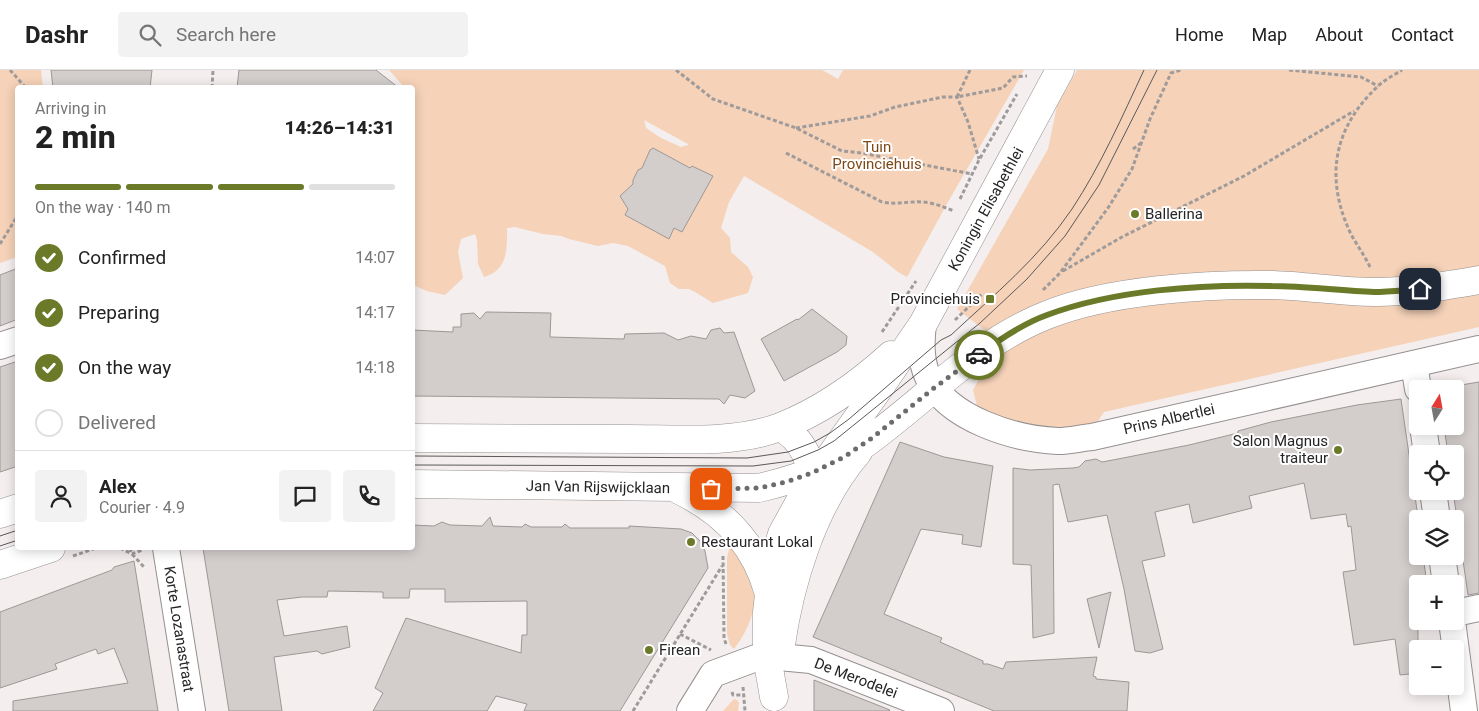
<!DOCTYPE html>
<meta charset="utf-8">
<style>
body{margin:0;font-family:Roboto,sans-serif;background:#f2f2f2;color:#222;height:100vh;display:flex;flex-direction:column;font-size:19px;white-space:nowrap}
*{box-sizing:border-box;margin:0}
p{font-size:16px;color:#767676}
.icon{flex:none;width:28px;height:28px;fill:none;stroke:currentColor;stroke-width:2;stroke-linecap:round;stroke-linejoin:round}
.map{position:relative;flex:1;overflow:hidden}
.details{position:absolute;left:15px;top:15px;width:400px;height:465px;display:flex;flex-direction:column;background:#fff;border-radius:5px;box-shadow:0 2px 12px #0003}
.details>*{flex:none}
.needle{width:32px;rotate:11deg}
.tools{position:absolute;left:1409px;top:310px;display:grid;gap:10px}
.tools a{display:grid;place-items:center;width:55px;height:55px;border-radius:5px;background:#fff;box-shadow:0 2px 12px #0003;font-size:25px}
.pin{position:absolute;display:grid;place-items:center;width:42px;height:42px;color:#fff;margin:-21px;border-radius:10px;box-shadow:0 2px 8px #0006}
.courier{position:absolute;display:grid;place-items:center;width:50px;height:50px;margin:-25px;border:4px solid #6b7a28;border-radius:50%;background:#fff;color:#222;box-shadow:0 1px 6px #0007}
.head em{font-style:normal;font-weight:800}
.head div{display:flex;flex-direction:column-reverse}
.head{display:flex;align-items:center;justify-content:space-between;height:85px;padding:0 20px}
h1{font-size:32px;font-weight:800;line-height:38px}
.bar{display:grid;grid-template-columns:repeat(4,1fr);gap:8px 5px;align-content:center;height:60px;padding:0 20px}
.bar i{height:6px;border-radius:4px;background:#e0e0e0}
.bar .active{background:#6b7a28}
.bar p{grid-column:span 4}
.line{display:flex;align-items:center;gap:12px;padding:0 20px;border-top:1px solid #e0e0e0}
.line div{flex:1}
.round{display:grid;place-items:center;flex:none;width:52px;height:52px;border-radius:5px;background:#f2f2f2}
ol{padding:0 20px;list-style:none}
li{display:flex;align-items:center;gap:15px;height:55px}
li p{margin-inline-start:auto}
li .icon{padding:5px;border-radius:50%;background:#6b7a28;color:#fff;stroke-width:4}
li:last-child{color:#767676}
li i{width:28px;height:28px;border:2px solid #e0e0e0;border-radius:50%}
header{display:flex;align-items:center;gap:30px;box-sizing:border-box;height:70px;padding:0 25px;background:#fff;border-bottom:1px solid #e0e0e0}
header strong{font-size:24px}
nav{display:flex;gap:28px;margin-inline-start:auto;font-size:18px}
.search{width:350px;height:45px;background:#f2f2f2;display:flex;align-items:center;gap:12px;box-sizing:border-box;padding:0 18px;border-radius:5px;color:#767676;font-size:19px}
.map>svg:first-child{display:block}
</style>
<header>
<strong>Dashr</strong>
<div class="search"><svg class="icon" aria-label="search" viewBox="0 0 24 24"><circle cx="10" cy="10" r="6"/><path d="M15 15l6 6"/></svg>Search here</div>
<nav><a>Home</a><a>Map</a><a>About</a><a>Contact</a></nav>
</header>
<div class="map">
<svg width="1479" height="641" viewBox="0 0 1479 641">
<rect width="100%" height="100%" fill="#f4eeee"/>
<!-- green -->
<path fill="#f5d2b8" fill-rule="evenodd" d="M 0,0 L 41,0 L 43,17 L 18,18 L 17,187 L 0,193 Z
M 389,0 L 822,0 L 838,9 L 843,0 L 1024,0 L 948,132 L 907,207 L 898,202 L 873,182 L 744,106 L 729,132 L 721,158 L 730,168 L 731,182 L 748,197 L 753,207 L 748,223 L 713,233 L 695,222 L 689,219 L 679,219 L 670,213 L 665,196 L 628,176 L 613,173 L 598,176 L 569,169 L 561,166 L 543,164 L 515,157 L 507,158 C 507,180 508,200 484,207 L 478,194 L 477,170 L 475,164 L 461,169 L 458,182 L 463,208 L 445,225 L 427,221 L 413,215 L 412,18 L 404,17 ZM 644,50 L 688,74 L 688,75 L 681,77 L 661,68 L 646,58 Z
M 1077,0 L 1479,0 L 1479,257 L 1104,342 L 1092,360 L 1029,360 L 978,340 L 973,320 L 990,289 L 1007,277 L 957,239 L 1048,79 L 1057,36 Z
M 735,471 C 740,484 752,507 754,520 C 757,541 746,563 734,579 L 730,575 L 727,564 L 727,488 L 730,475 Z
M 734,629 L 737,630 L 739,633 L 738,641 L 723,641 Z"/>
<!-- building -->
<path fill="#d3cdcc" stroke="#9d9896" d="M 51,0 L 152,0 L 150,18 L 53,18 Z
M 239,0 L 376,0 L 399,18 L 237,18 Z
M 653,78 L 690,98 L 692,96 L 713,106 L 682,162 L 674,158 L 669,169 L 625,145 L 628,139 L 620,126 L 633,114 L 633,110 L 638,100 L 642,98 L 650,80 Z
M 18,198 L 18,249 L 0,256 L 0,205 Z
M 812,239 L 847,266 L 846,275 L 837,282 L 784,311 L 761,269 L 797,249 L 798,250 Z
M 486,242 L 551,243 L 550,267 L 624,269 L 625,264 L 664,263 L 678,270 L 691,266 L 706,269 L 711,260 L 720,258 L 724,263 L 734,262 L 755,321 L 745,328 L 730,325 L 724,334 L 719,329 L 412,326 L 412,260 L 453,262 L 453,257 L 461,257 L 461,244 L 474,243 L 480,249 Z
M 18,291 L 18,396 L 0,402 L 0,297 Z
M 1479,312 L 1479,523 L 1468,525 L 1453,421 L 1455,421 L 1455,384 L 1448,384 L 1444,356 L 1455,356 L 1455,316 Z
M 1401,329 L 1418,447 L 1418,486 L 1423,486 L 1427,514 L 1418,514 L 1418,603 L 1400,605 L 1395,569 L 1354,575 L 1343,502 L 1356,500 L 1351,456 L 1348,457 L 1346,444 L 1311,449 L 1304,413 L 1249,426 L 1252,438 L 1193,453 L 1189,434 L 1155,442 L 1165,486 L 1142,491 L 1163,579 L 1150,583 L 1135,581 L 1124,519 L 1107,445 L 1068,452 L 1059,414 L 1053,415 L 1054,563 L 1033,568 L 1031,495 L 1013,494 L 1013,398 L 1030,400 L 1073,398 L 1079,397 L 1085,391 L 1096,389 L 1102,392 L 1118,389 L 1189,375 L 1238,363 L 1238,361 L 1271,352 L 1357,335 Z
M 900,372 L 944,387 L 993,396 L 981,477 L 962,474 L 963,465 L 921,459 L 884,544 L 942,568 L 940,572 L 983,591 L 983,594 L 988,594 L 1003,599 L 1006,592 L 1097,587 L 1093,606 L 1096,607 L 1096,609 L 1129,612 L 1127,641 L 994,641 L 813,567 Z
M 490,447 L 493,456 L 522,457 L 525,454 L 531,457 L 562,457 L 565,454 L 570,458 L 629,458 L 629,456 L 681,459 L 692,463 L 700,471 L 705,481 L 708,498 L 620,641 L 524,641 L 527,634 L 496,626 L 487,641 L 373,641 L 383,623 L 375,618 L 406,548 L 521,583 L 522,565 L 527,565 L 527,531 L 445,532 L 445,519 L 410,519 L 409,528 L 383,528 L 383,522 L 328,521 L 327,527 L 302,527 L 277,530 L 284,566 L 347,556 L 350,577 L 322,584 L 317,581 L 274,587 L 282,641 L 229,641 L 203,478 L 412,478 L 412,455 L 434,456 L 442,452 L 450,455 L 482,456 Z
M 134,491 L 158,641 L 13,641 L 13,631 L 128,613 L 114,578 L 98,584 L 96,579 L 55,594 L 57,599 L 0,618 L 0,542 L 112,500 L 114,497 Z
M 1111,522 L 1099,578 L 1087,529 Z
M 814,610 L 890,640 L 889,641 L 814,641 Z"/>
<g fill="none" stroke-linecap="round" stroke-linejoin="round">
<defs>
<path id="minor" d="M 923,254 C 921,272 920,290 928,307 C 948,349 1014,369 1058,371 C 1069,371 1081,368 1092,367 L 1479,279
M 0,276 L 18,270
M 1414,294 L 1418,319
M 1423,356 L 1427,384
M 1433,421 L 1437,449
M 166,478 L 192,641
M 1442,486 L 1446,514
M 1455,543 L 1479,538
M 1452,551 L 1464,641
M 690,641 L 713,604 L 756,588 L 779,587 L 811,590 L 941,641"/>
<path id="secondary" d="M 780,357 C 804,369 813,395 814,420
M 412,368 C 485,369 557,369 629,369 C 677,369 735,374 780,357 C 821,341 859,314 891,285
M 412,414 L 759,418 C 793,410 827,399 856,380 C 920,336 973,274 1047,245 C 1109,220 1206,214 1273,215 C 1307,216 1341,222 1375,222 C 1410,222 1444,216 1479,210
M 679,420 C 723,441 755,474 768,521
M 0,444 L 18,438
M 0,495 L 51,478
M 780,581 C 789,514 813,434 858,382
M 774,627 L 767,587 L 767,542 L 772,499 L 782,464 L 799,433 L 822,398 L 882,314 L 923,254 L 1060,0"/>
</defs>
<!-- minor casing -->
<use href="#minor" stroke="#959090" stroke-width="28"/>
<!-- secondary casing -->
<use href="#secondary" stroke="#959090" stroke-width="29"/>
<!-- path -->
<path stroke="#9f9b9b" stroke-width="3" stroke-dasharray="4 2.5" stroke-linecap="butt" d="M 10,0 L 26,18
M 676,0 L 713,29 L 796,58 L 842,81 L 862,83 L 972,104
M 970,0 L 957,27 L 1003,18 L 1013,7 L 1027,6
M 1289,0 L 1361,7 L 1378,16
M 212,18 L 213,0
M 796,58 L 870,46 L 895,37 L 943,27 L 957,27 L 968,52 L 979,89
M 1133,79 L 1141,73
M 786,83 L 882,132 C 898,135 908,131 923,132 C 934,133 944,137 954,141
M 960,129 L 979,90 L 1017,24
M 0,174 L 18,145
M 1370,197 C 1364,184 1355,173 1349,160 C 1325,106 1334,58 1377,17 C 1384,10 1394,5 1402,0
M 1063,201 L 1122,167 L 1244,106 L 1354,41
M 1043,220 L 1060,203 L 1108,138 L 1132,99 L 1150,49 L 1171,3 L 1181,0
M 955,250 L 983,223
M 882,262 L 916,211
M 120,478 L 132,484 L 142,480
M 130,478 L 132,484 L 144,497
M 73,486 L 96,478
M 723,486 L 724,568 L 726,574
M 680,564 L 711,580
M 743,617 L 745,641
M 732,622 L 733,625 L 744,625
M 633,641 L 722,496"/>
<!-- minor -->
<use href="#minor" stroke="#fff" stroke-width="26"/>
<!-- secondary -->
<use href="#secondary" stroke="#fff" stroke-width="28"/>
<!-- tram -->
<path stroke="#5c5959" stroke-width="1" d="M 412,386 L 747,388 L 788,382 L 814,372 L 830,363 L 849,349 L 941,270 L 951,265 C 994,225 1039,188 1072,139 C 1101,95 1122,47 1144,0
M 412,395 L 753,396 L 791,391 L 818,380 L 834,371 L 980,253 L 1027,209 L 1065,166 L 1099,115 L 1157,0
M 0,466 L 18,460
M 0,476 L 18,470"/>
</g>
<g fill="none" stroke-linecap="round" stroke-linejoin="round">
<!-- done -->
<path stroke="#6e6b6b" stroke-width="5" stroke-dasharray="0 9" d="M 711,419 L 759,418 L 786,412 L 812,403 L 844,387 L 872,368 L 934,318 L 979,285"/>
<!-- route -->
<path stroke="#6b7a28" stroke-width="6" d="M 979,285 C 1000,269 1022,254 1047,245 C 1114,220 1201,214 1272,216 C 1306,216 1340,221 1374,222 C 1389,222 1405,220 1420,219"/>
</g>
<!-- markers -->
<g fill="#6b7a28" stroke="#fff" stroke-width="2">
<circle cx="1135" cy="144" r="5"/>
<rect x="985" y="224" width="10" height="10" rx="2.5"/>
<circle cx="1338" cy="380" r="5"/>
<circle cx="691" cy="472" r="5"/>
<circle cx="649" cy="580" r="5"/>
</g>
<g text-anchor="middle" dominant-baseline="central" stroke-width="4" stroke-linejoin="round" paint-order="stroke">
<!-- park labels -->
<g font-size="15" fill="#7e4816" stroke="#fff">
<text x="877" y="77">Tuin<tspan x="877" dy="17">Provinciehuis</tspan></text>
</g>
<!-- street labels -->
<g font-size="15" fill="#262424" stroke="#fff">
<text transform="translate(986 139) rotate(-61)">Koningin Elisabethlei</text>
<text transform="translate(1169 349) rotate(-13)">Prins Albertlei</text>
<text transform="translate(598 417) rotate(1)">Jan Van Rijswijcklaan</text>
<text transform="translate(179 559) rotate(81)">Korte Lozanastraat</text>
<text transform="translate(856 608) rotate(21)">De Merodelei</text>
</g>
<!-- poi labels -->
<g font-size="15" fill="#262424" stroke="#fff" text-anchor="start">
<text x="1145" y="144">Ballerina</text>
<text x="980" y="229" text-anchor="end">Provinciehuis</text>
<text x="1328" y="371" text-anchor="end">Salon Magnus<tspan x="1328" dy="17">traiteur</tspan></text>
<text x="701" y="472">Restaurant Lokal</text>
<text x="659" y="580">Firean</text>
</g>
</g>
</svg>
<div class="tools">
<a><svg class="needle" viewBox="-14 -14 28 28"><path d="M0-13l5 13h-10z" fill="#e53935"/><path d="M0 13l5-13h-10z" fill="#767676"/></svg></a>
<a><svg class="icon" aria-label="locate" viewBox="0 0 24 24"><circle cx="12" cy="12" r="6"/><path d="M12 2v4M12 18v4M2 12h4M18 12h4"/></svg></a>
<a><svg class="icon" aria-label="layers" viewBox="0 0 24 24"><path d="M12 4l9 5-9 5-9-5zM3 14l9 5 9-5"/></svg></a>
<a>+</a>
<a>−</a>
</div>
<div class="pin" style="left:711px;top:419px;background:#ea580c"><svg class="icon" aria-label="bag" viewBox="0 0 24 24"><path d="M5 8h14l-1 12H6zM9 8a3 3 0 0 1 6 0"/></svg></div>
<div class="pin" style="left:1420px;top:219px;background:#1f2937"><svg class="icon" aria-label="home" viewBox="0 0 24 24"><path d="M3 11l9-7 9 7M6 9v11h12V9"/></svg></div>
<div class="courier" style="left:979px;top:285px"><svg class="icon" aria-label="car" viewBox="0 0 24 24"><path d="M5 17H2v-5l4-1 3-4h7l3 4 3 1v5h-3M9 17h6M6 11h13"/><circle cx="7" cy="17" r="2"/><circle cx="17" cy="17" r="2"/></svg></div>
<section class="details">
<div class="head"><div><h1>2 min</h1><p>Arriving in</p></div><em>14:26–14:31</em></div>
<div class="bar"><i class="active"></i><i class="active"></i><i class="active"></i><i></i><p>On the way · 140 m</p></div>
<ol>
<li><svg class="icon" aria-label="check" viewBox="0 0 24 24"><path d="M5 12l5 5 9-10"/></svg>Confirmed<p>14:07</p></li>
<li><svg class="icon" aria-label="check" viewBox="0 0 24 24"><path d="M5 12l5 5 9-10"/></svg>Preparing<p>14:17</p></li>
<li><svg class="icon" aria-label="check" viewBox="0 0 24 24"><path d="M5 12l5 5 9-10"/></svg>On the way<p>14:18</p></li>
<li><i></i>Delivered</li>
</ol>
<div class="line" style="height:90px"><a class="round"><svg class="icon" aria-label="person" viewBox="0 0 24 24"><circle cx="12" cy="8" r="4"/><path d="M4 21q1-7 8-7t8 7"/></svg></a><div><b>Alex</b><p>Courier · 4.9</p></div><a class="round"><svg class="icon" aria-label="chat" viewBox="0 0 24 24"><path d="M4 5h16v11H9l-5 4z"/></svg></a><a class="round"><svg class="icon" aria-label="phone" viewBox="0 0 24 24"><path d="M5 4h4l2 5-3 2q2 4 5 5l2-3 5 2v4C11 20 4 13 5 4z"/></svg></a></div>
</section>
</div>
